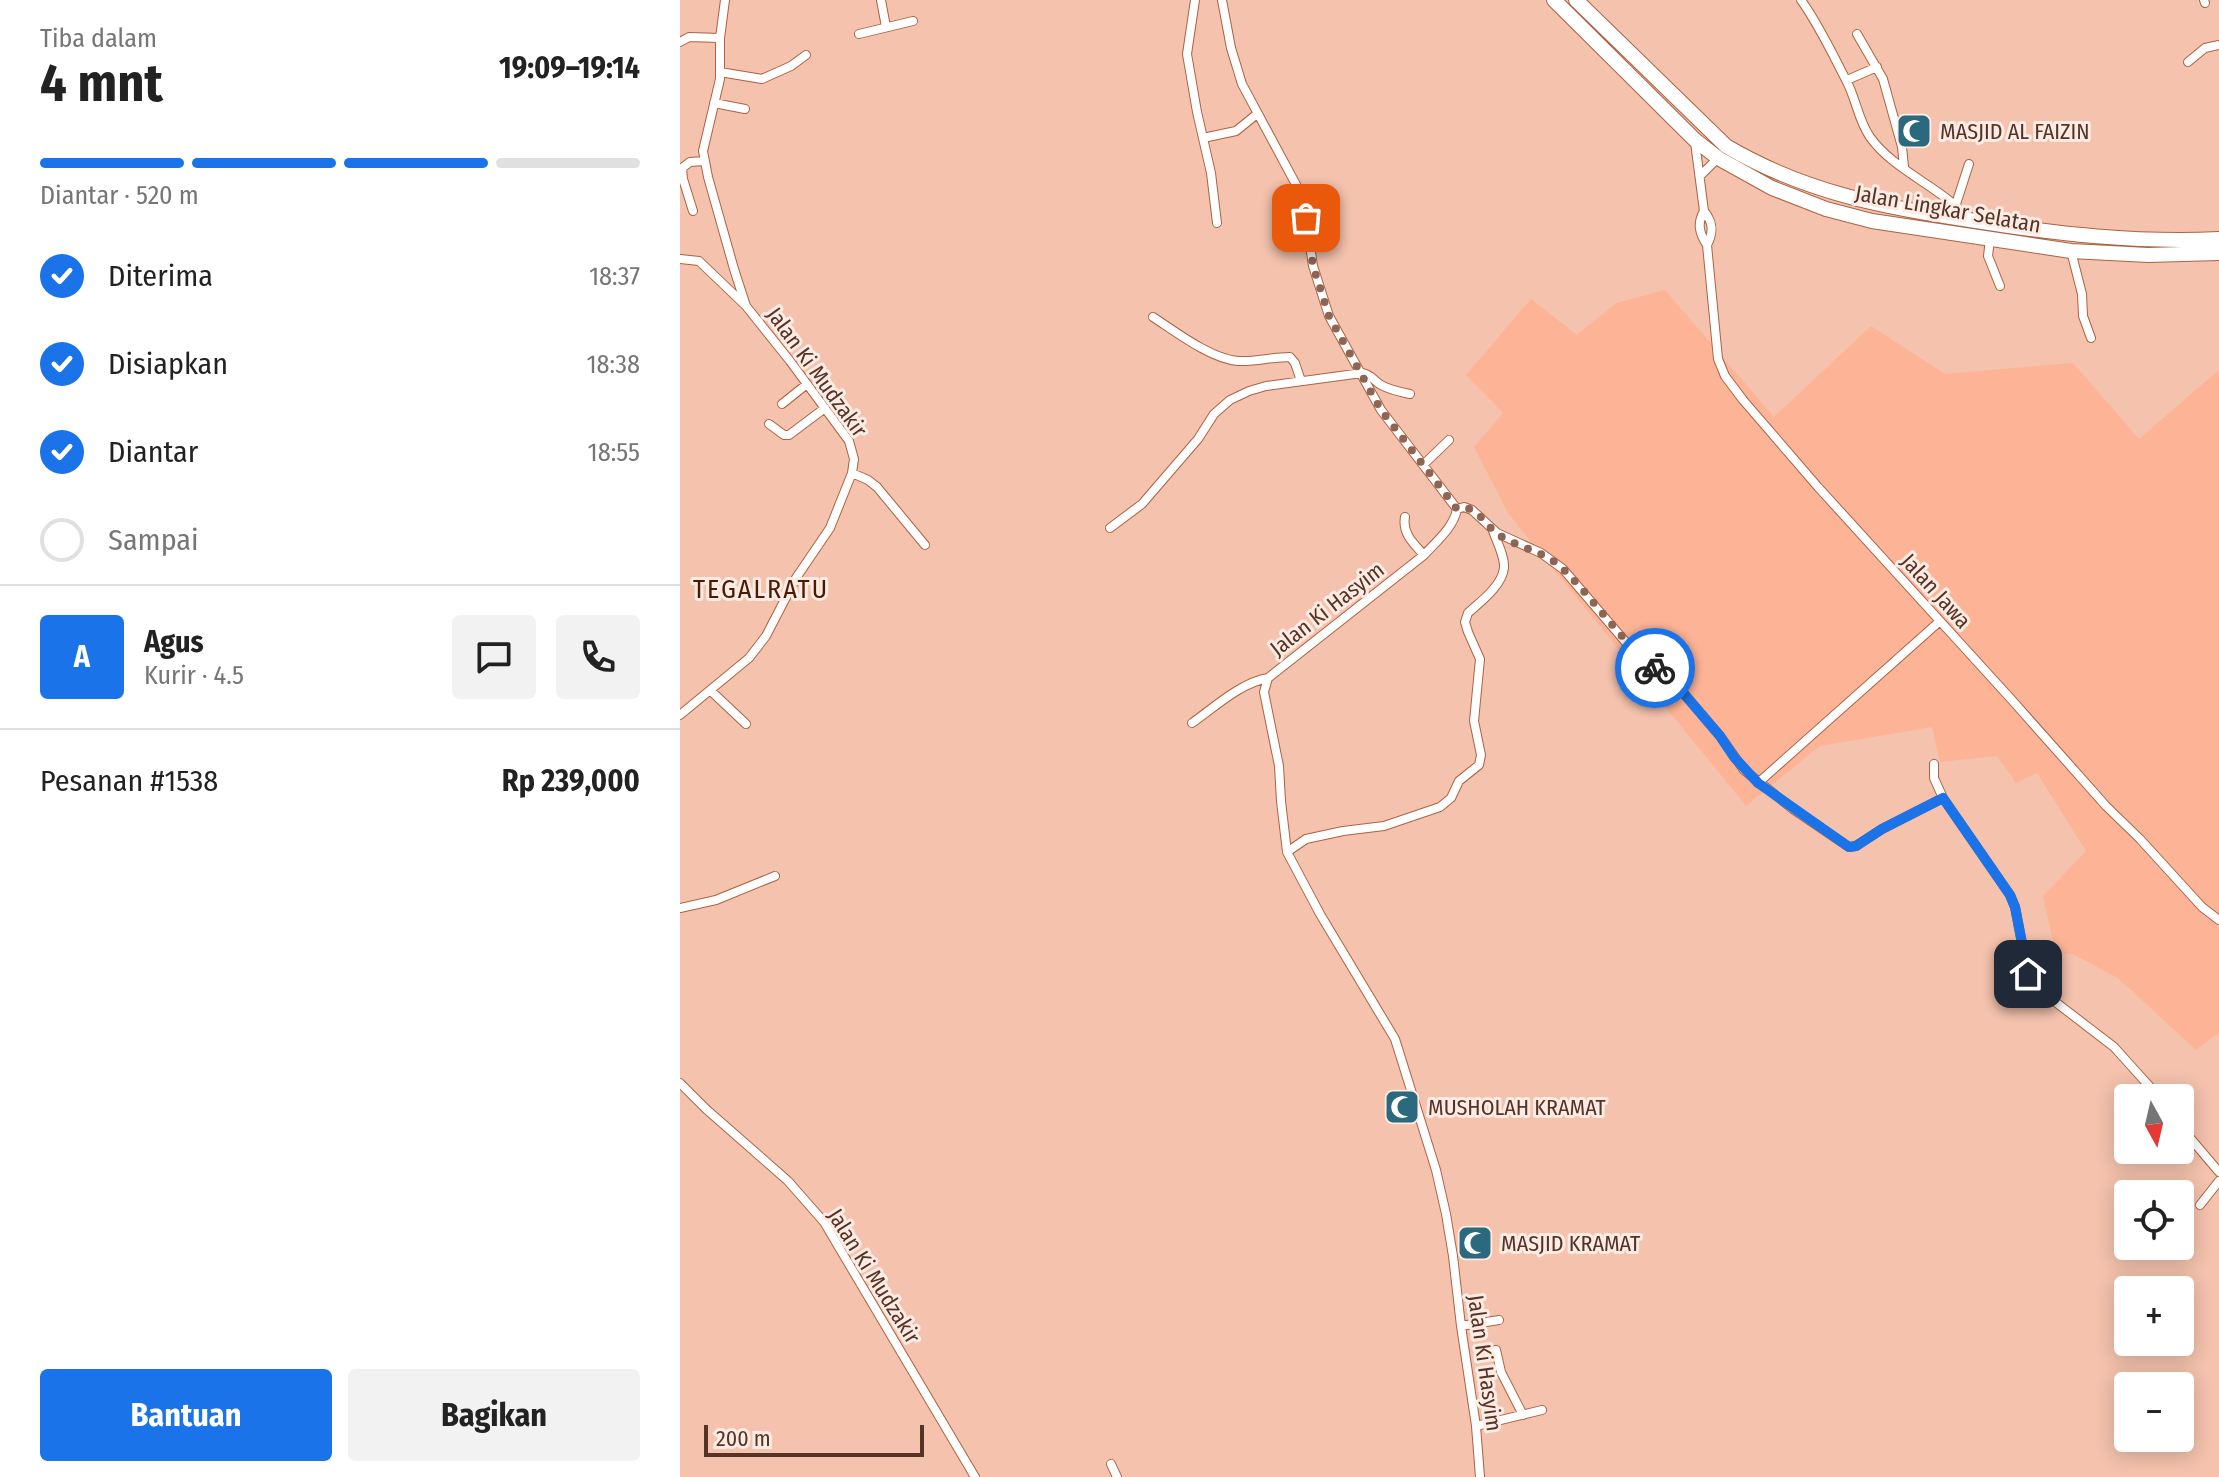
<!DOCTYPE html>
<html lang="id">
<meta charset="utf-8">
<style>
body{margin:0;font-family:"Fira Sans Condensed",sans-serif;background:#f2f2f2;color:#222;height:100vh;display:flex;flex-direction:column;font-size:30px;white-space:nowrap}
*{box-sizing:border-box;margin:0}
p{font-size:26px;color:#767676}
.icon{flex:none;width:44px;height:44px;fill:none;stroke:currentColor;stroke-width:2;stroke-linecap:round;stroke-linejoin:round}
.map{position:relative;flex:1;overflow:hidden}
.sheet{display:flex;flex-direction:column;background:#fff;width:680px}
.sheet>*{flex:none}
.needle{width:52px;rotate:172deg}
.controls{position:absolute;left:1434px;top:1084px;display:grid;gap:16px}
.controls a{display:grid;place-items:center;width:80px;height:80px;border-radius:8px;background:#fff;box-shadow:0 4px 20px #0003;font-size:40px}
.scale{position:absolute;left:24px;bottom:20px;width:220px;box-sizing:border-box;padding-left:8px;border:4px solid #553325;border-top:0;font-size:22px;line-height:28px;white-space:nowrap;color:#553325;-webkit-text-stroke:6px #fdebe4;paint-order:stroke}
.pin{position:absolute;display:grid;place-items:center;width:68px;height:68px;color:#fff;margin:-34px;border-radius:16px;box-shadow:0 4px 12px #0006}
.courier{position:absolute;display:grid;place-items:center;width:80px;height:80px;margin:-40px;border:6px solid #1a73e8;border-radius:50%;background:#fff;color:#222;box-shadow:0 2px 10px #0007}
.overview em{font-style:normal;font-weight:700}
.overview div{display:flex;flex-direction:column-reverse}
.overview{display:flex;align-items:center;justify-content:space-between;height:136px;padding:0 40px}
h1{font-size:52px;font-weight:700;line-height:60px}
.bar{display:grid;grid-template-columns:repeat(4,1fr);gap:12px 8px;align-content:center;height:96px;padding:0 40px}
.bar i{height:10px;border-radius:6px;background:#e0e0e0}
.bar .current{background:#1a73e8}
.bar p{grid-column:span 4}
.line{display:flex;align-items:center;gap:20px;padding:0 40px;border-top:2px solid #e0e0e0}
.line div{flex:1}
.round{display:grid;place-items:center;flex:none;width:84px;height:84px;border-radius:8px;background:#f2f2f2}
ol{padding:0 40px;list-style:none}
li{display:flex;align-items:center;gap:24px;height:88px}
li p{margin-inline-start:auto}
li .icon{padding:8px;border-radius:50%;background:#1a73e8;color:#fff;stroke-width:4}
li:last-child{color:#767676}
li i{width:44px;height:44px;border:4px solid #e0e0e0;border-radius:50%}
.action{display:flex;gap:16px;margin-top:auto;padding:16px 40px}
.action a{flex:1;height:92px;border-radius:8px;background:#1a73e8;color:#fff;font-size:32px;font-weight:700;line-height:92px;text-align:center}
.action a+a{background:#f2f2f2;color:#222}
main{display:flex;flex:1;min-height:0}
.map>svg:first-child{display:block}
</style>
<main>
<section class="sheet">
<div class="overview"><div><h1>4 mnt</h1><p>Tiba dalam</p></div><em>19:09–19:14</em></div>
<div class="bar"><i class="current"></i><i class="current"></i><i class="current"></i><i></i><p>Diantar · 520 m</p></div>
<ol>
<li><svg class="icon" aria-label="check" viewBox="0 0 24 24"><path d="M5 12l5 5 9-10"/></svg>Diterima<p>18:37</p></li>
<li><svg class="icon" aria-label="check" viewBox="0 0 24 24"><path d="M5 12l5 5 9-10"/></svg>Disiapkan<p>18:38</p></li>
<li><svg class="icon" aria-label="check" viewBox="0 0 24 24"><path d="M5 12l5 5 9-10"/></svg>Diantar<p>18:55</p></li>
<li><i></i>Sampai</li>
</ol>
<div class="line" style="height:144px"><b class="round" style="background:#1a73e8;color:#fff">A</b><div><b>Agus</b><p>Kurir · 4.5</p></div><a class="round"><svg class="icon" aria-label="chat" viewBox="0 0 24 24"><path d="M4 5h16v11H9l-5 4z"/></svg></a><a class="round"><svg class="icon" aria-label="phone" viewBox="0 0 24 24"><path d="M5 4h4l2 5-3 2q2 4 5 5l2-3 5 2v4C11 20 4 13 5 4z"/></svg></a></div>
<div class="line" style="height:104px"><div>Pesanan #1538</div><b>Rp 239,000</b></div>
<div class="action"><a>Bantuan</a><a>Bagikan</a></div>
</section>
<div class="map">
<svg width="1539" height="1477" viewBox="0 0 1539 1477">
<rect width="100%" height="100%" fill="#f4c2ad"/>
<!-- built -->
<path fill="#fdb496" d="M 985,290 L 1094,417 L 1191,326 L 1265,374 L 1393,363 L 1459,439 L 1539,370 L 1539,1036 L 1537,1034 L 1516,1050 L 1438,978 L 1393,954 L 1376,955 L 1363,896 L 1406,851 L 1357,773 L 1336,783 L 1317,756 L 1260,762 L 1252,727 L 1140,746 L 1066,806 L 828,513 L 794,447 L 823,413 L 786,375 L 851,299 L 897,335 L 936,303 Z"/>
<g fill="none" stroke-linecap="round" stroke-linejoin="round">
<defs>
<path id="minor" d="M 201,0 L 206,27
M 515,0 L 507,54 L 517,112 L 531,173 L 537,223
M 542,0 L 551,48 L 562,84 L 620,192 L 624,203 L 633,266 L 649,316 L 701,410 L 777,509 C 774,527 756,542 744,555 L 588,678 L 584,692 L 599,766 L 601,801 L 607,852 L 640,914 L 715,1039 L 756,1170 L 766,1214 L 773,1256 L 781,1326 L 796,1426 L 800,1477
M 1121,0 C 1139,25 1152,53 1166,80 C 1176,98 1178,120 1190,137 C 1215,172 1261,186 1288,219
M 1524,0 L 1525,3
M 179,34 L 233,21
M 1177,34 L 1203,79 L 1222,147 L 1224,167
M 0,42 L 9,37 L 40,38
M 1508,62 L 1525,48 L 1539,45
M 40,72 L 82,79 L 111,66 L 126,55
M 1167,80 L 1197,67
M 34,103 L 65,109
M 523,138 L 556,131 L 577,114
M 1015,142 L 1024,211 C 1033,222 1034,232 1027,245
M 1020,176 L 1038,158
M 1276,204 L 1289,164
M 13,211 L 3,179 L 2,168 L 10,162 L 25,161
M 1024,211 C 1017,223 1019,233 1027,245 L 1038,359 L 1045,376 L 1063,400 L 1138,487 L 1331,699 L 1426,806 L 1460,839 L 1522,907 L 1539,920
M 1310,239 L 1308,256 L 1320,286
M 1391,251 L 1402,294 L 1403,316 L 1411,338
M 0,259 L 19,261 L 65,305
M 473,317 C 496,332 531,359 558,361 C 575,362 592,357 610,357 L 615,363 L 621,381
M 102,404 L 127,384
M 89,424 L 104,435 L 109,435 L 145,408
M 743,465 L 769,440
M 172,473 L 188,480 L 197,487 L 245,545
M 777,509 L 784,507 L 792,510 L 817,533 L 861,553 L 883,569 L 949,646 L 994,682 L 1040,736 L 1064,770 L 1113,809 L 1169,847 L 1176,846 L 1202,829 L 1263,798
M 725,517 C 722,533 733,543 744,555
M 430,528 L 462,504 L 518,439 L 534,414 L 550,400 L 569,391 L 586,386 L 682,373 C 692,375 693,380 701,385 C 710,390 720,392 730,394
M 31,691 L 66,724
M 0,715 L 69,658 L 86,636 L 116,578 L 150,528 L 172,473 L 174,459 L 169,441 L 110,361 L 66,306 L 54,269 L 28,177 L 23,151 L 40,79 L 40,38 L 45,0
M 512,723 C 535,707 560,683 588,678
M 1254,764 L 1254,778 L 1263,798 L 1330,895 L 1335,907 L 1348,974 L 1352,984 L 1434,1047 L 1480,1098
M 1078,783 L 1260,621
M 607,852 L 626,839 L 663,831 L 704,826 L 760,807 L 771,798 L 779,781 L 799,765 L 801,755 L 794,721 L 800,659 L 788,632 L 785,622 L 788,613 C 800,602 822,586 824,568 C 825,557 817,542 813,531
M 0,908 L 36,900 L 95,876
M 0,1083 L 26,1109 L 108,1181 L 144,1222 L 295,1477
M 1500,1126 L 1539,1172
M 1520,1205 L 1539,1181
M 781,1326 L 819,1320
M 816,1350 L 821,1372 L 843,1415
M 796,1426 L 862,1410
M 431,1464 L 437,1477"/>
<path id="trunk" d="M 874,0 L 1015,140 L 1038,158 L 1092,188 L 1146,209 L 1192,221 L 1391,251 L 1468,255 L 1539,253
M 896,0 L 1046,146 C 1125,193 1207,208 1296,221 C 1377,234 1457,243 1539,239"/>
</defs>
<!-- minor casing -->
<use href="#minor" stroke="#ad6241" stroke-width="10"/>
<!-- trunk casing -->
<use href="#trunk" stroke="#ad6241" stroke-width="16"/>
<!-- minor -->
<use href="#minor" stroke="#fff" stroke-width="8"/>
<!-- trunk -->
<use href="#trunk" stroke="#fff" stroke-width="14"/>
</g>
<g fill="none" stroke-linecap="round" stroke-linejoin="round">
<!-- done -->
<path stroke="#8d6555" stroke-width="8" stroke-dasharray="0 14.4" d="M 626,218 L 633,266 L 649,316 L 701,410 L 777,509 C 795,503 804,523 816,533 C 837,548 863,550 882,568 C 915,600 939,639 975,668"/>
<!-- route -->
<path stroke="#1a73e8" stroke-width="10" d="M 975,668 L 994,682 L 1040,736 L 1054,757 L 1078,783 L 1169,847 L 1176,846 L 1202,829 L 1263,798 L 1330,895 L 1335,907 L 1348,974"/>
</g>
<!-- icons -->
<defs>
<symbol id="mosque-square" viewBox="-11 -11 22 22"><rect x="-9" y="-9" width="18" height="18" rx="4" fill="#2a697e" stroke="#fdebe4"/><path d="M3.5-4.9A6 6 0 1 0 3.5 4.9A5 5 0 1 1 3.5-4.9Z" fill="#fff"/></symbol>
</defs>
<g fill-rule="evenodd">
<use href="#mosque-square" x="1214" y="111" width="40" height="40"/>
<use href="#mosque-square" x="702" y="1087" width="40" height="40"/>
<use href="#mosque-square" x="775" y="1223" width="40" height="40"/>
</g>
<g text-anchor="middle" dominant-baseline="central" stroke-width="6" stroke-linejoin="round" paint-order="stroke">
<!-- poi labels -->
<g font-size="22" fill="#553325" stroke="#fdebe4" text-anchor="start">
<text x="1260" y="131">MASJID AL FAIZIN</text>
<text x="748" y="1107">MUSHOLAH KRAMAT</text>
<text x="821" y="1243">MASJID KRAMAT</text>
</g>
<!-- street labels -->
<g font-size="22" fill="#553325" stroke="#fdebe4">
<text transform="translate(1268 209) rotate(10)">Jalan Lingkar Selatan</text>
<text transform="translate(137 372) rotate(54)">Jalan Ki Mudzakir</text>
<text transform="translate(1256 591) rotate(48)">Jalan Jawa</text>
<text transform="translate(647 609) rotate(-38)">Jalan Ki Hasyim</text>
<text transform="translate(194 1276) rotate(58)">Jalan Ki Mudzakir</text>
<text transform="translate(805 1363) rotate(82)">Jalan Ki Hasyim</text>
</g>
<!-- quarter labels -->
<g font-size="26" letter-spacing="2" fill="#4d1900" stroke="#fdebe4">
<text x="81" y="589">TEGALRATU</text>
</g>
</g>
</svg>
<div class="controls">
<a><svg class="needle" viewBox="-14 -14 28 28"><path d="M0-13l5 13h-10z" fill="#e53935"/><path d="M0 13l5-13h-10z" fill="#767676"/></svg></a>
<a><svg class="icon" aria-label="locate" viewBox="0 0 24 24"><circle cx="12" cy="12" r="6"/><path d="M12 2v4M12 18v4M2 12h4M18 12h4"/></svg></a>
<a>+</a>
<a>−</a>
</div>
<div class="scale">200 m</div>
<div class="pin" style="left:626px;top:218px;background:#ea580c"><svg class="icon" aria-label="bag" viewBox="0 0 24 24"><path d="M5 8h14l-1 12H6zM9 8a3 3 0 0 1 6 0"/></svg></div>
<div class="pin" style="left:1348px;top:974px;background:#1f2937"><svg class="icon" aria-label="home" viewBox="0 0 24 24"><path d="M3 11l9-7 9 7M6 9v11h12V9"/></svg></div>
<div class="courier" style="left:975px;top:668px"><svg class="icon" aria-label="bike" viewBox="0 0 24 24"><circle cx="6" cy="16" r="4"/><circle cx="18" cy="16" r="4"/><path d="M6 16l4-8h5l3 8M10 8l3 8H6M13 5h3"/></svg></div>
</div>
</main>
